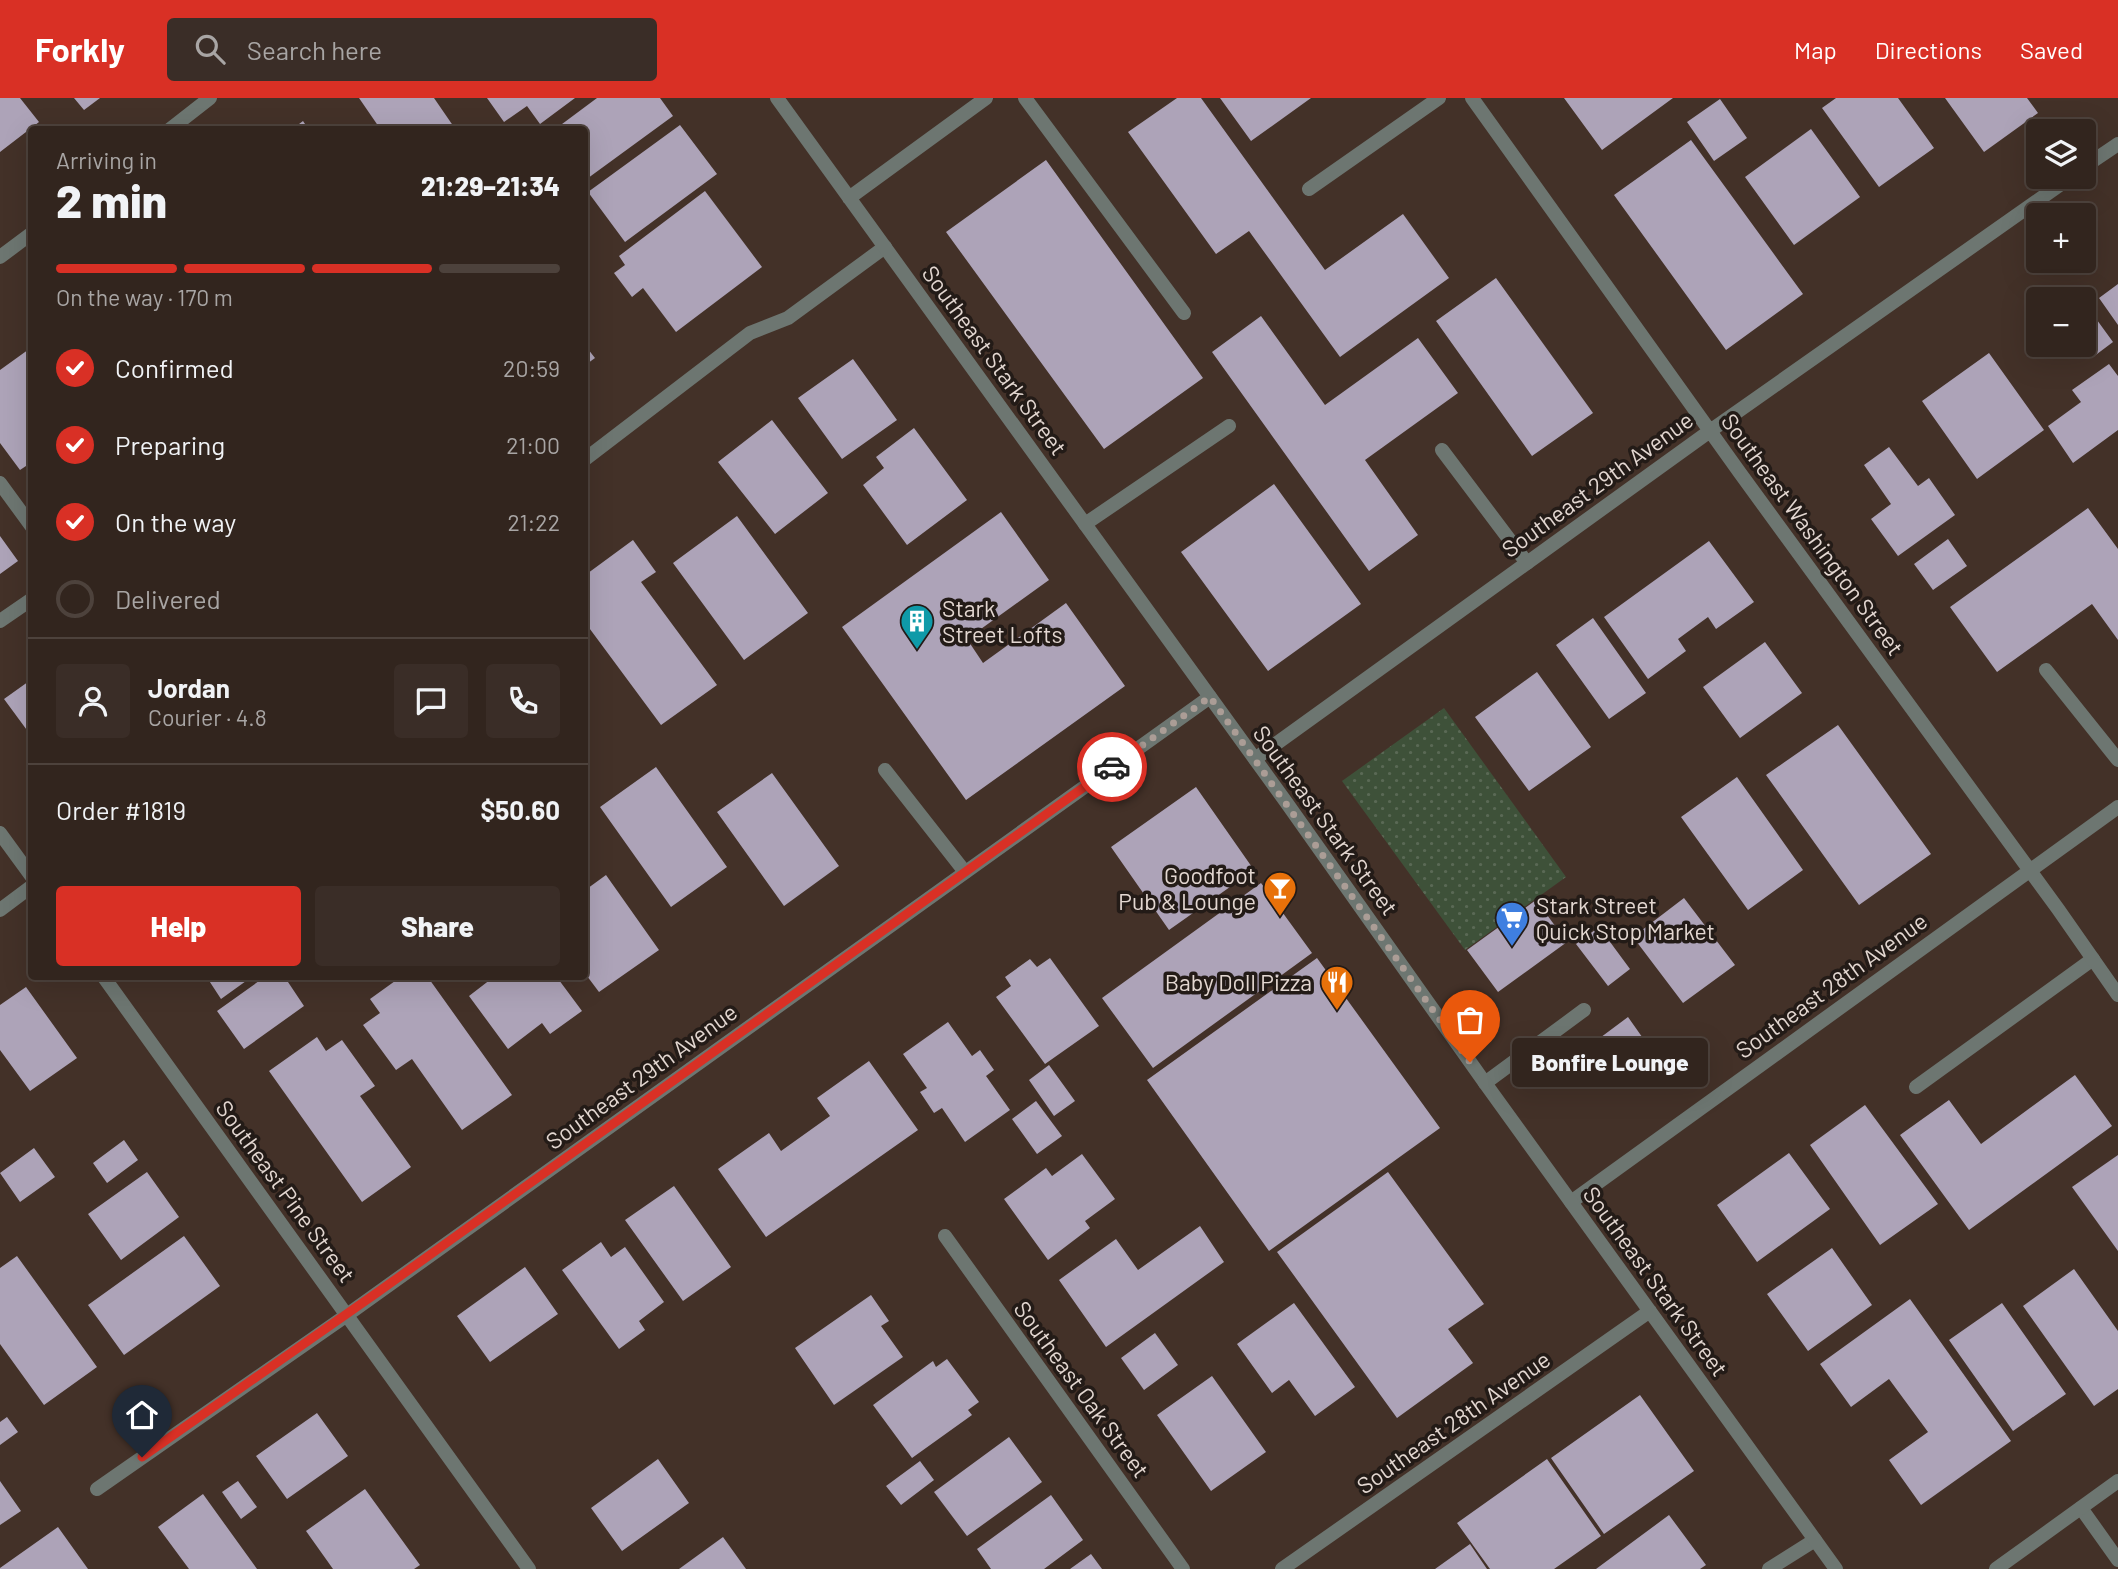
<!DOCTYPE html>
<meta charset="utf-8">
<style>
body{margin:0;font-family:Barlow,sans-serif;background:#3a2d27;color:#f1f3f6;height:100vh;display:flex;flex-direction:column;font-size:26px;white-space:nowrap}
*{box-sizing:border-box;margin:0}
p{font-size:23px;color:#a8a5a4}
.icon{flex:none;width:38px;height:38px;fill:none;stroke:currentColor;stroke-width:2;stroke-linecap:round;stroke-linejoin:round}
.map{position:relative;flex:1;overflow:hidden}
.side{position:absolute;left:28px;top:28px;width:560px;height:854px;display:flex;flex-direction:column;background:#32251e;border-radius:7px;box-shadow:0 7px 28px #0002,0 0 0 2px #4d423c}
.side>*{flex:none}
.controls{position:absolute;left:2026px;top:21px;display:grid;gap:14px}
.controls a{display:grid;place-items:center;width:70px;height:70px;border-radius:7px;background:#32251e;box-shadow:0 7px 28px #0002,0 0 0 2px #4d423c;font-size:35px}
.pin{position:absolute;display:grid;place-items:center;width:60px;height:60px;color:#fff;margin:-72px -30px;border-radius:50% 50% 50% 0;rotate:-45deg;box-shadow:0 0 7px #0007}
.pin .icon{rotate:45deg}
.courier{position:absolute;display:grid;place-items:center;width:70px;height:70px;margin:-35px;border:5px solid #d93025;border-radius:50%;background:#fff;color:#222;box-shadow:0 2px 9px #0007}
.bubble{position:absolute;height:49px;border-radius:7px;background:#32251e;box-shadow:0 7px 28px #0002,0 0 0 2px #4d423c;font-size:23px;font-weight:800;line-height:49px;text-align:center}
.headline em{font-style:normal;font-weight:800}
.headline div{display:flex;flex-direction:column-reverse}
.headline{display:flex;align-items:center;justify-content:space-between;height:119px;padding:0 28px}
h1{font-size:46px;font-weight:800;line-height:52px}
.bar{display:grid;grid-template-columns:repeat(4,1fr);gap:10px 7px;align-content:center;height:84px;padding:0 28px}
.bar i{height:9px;border-radius:5px;background:#4d423c}
.bar .on{background:#d93025}
.bar p{grid-column:span 4}
.line{display:flex;align-items:center;gap:18px;padding:0 28px;border-top:2px solid #4d423c}
.line div{flex:1}
.round{display:grid;place-items:center;flex:none;width:74px;height:74px;border-radius:7px;background:#3a2d27}
ol{padding:0 28px;list-style:none}
li{display:flex;align-items:center;gap:21px;height:77px}
li p{margin-inline-start:auto}
li .icon{padding:7px;border-radius:50%;background:#d93025;color:#fff;stroke-width:4}
li:last-child{color:#a8a5a4}
li i{width:38px;height:38px;border:4px solid #4d423c;border-radius:50%}
.action{display:flex;gap:14px;margin-top:auto;padding:14px 28px}
.action a{flex:1;height:80px;border-radius:7px;background:#d93025;color:#fff;font-size:28px;font-weight:800;line-height:80px;text-align:center}
.action a+a{background:#3a2d27;color:#f1f3f6}
header{display:flex;align-items:center;gap:42px;box-sizing:border-box;height:98px;padding:0 35px;background:#d93025;color:#fff}
header strong{font-size:33px}
nav{display:flex;gap:38px;margin-inline-start:auto;font-size:24px}
.search{width:490px;height:63px;background:#3a2d27;display:flex;align-items:center;gap:18px;box-sizing:border-box;padding:0 24px;border-radius:7px;color:#a8a5a4;font-size:26px}
.map>svg:first-child{display:block}
</style>
<header>
<strong>Forkly</strong>
<div class="search"><svg class="icon" aria-label="search" viewBox="0 0 24 24"><circle cx="10" cy="10" r="6"/><path d="M15 15l6 6"/></svg>Search here</div>
<nav><a>Map</a><a>Directions</a><a>Saved</a></nav>
</header>
<div class="map">
<svg width="2118" height="1471" viewBox="0 0 2118 1471">
<defs>
<pattern id="grass-dots" width="8" height="8" patternUnits="userSpaceOnUse" patternTransform="scale(1.75)"><rect width="8" height="8" fill="#3e5139"/><path d="M2 2h.1M6 6h.1" fill="none" stroke="#5a6955" stroke-width="1.8" stroke-linecap="round"/></pattern>
</defs>
<rect width="100%" height="100%" fill="#433128"/>
<!-- grass -->
<path fill="url(#grass-dots)" d="M 1444,610 L 1566,779 L 1465,852 L 1342,683 Z"/>
<!-- building -->
<path fill="#ada3b8" d="M 0,0 L 20,0 L 39,24 L 0,54 Z
M 74,0 L 100,0 L 84,12 Z
M 359,0 L 434,0 L 456,32 L 381,32 Z
M 487,0 L 575,0 L 540,26 L 527,8 L 504,24 Z
M 597,0 L 660,0 L 673,18 L 584,83 L 584,32 L 554,32 Z
M 1177,0 L 1201,0 L 1325,172 L 1403,116 L 1449,180 L 1340,259 L 1249,133 L 1216,156 L 1128,34 Z
M 1220,0 L 1311,0 L 1251,43 Z
M 1564,0 L 1673,0 L 1602,52 Z
M 1836,0 L 1898,0 L 1934,50 L 1879,89 L 1822,10 Z
M 1945,0 L 2027,0 L 2038,15 L 1984,54 Z
M 1720,1 L 1747,40 L 1714,63 L 1687,24 Z
M 303,23 L 309,32 L 291,32 Z
M 680,27 L 717,76 L 625,144 L 588,94 Z
M 1811,31 L 1860,99 L 1794,147 L 1745,79 Z
M 1691,42 L 1803,196 L 1726,252 L 1614,97 Z
M 1046,62 L 1203,280 L 1104,351 L 946,134 Z
M 705,93 L 762,169 L 676,234 L 643,190 L 632,199 L 614,175 L 625,167 L 619,158 Z
M 1496,180 L 1593,315 L 1532,358 L 1436,223 Z
M 2118,186 L 2118,227 L 2099,200 Z
M 2089,211 L 2113,244 L 2093,259 L 2084,247 L 2084,215 Z
M 1261,218 L 1325,307 L 1418,240 L 1458,295 L 1365,362 L 1418,437 L 1369,473 L 1212,254 Z
M 584,246 L 595,260 L 584,268 Z
M 32,249 L 32,364 L 20,372 L 0,345 L 0,272 Z
M 1989,255 L 2044,332 L 1977,381 L 1922,303 Z
M 853,261 L 897,322 L 842,361 L 798,300 Z
M 2109,266 L 2118,278 L 2118,332 L 2073,365 L 2048,328 L 2081,304 L 2072,292 Z
M 772,322 L 828,395 L 775,436 L 718,364 Z
M 914,330 L 967,402 L 907,447 L 863,387 L 884,370 L 876,359 Z
M 1889,349 L 1918,388 L 1929,380 L 1955,417 L 1898,458 L 1871,421 L 1891,406 L 1864,367 Z
M 1274,386 L 1361,506 L 1268,573 L 1181,454 Z
M 2088,410 L 2118,451 L 2118,542 L 2092,506 L 1997,574 L 1950,509 Z
M 1001,414 L 1049,482 L 967,541 L 983,565 L 1066,505 L 1125,588 L 966,702 L 842,529 Z
M 737,418 L 808,515 L 744,562 L 673,465 Z
M 0,438 L 18,463 L 0,476 Z
M 1948,441 L 1967,468 L 1933,492 L 1914,466 Z
M 633,442 L 656,474 L 641,484 L 717,587 L 661,627 L 584,523 L 584,478 Z
M 1709,443 L 1754,504 L 1716,531 L 1708,519 L 1678,541 L 1686,553 L 1648,581 L 1604,519 Z
M 1593,520 L 1646,595 L 1609,621 L 1556,547 Z
M 1765,544 L 1802,595 L 1740,640 L 1703,589 Z
M 1537,574 L 1591,649 L 1529,693 L 1475,619 Z
M 32,581 L 32,639 L 4,601 Z
M 1838,627 L 1931,756 L 1859,807 L 1766,677 Z
M 656,669 L 727,769 L 671,809 L 600,709 Z
M 772,675 L 839,768 L 784,808 L 717,714 Z
M 1737,679 L 1803,772 L 1748,812 L 1681,719 Z
M 1196,689 L 1254,772 L 1169,832 L 1111,749 Z
M 606,777 L 659,852 L 599,894 L 584,874 L 584,793 Z
M 1261,785 L 1312,855 L 1153,970 L 1102,900 Z
M 1684,800 L 1735,867 L 1683,905 L 1633,839 Z
M 1536,802 L 1567,844 L 1498,894 L 1467,852 Z
M 1599,829 L 1630,871 L 1608,888 L 1576,846 Z
M 1050,860 L 1099,928 L 1045,966 L 996,899 L 1011,888 L 1005,879 L 1030,861 L 1037,869 Z
M 1317,860 L 1440,1030 L 1269,1153 L 1147,982 Z
M 206,878 L 253,878 L 221,901 Z
M 266,878 L 284,878 L 304,908 L 244,951 L 217,913 Z
M 402,878 L 427,878 L 512,997 L 462,1032 L 412,961 L 396,972 L 363,927 L 380,915 L 370,901 Z
M 495,878 L 556,878 L 582,913 L 550,936 L 542,925 L 508,951 L 469,898 Z
M 26,889 L 77,960 L 30,993 L 0,952 L 0,907 Z
M 1628,919 L 1652,953 L 1602,991 L 1577,957 Z
M 948,924 L 972,958 L 980,952 L 994,972 L 986,978 L 1010,1012 L 965,1044 L 942,1010 L 934,1015 L 920,994 L 927,990 L 903,956 Z
M 317,939 L 326,953 L 342,942 L 375,988 L 360,998 L 411,1069 L 362,1104 L 269,973 Z
M 869,963 L 918,1032 L 766,1139 L 718,1071 L 769,1035 L 781,1053 L 830,1018 L 817,1000 Z
M 1049,967 L 1075,1003 L 1054,1018 L 1029,982 Z
M 2075,977 L 2112,1028 L 1969,1132 L 1900,1037 L 1949,1002 L 1981,1046 Z
M 1036,1003 L 1062,1038 L 1037,1056 L 1012,1021 Z
M 1865,1007 L 1938,1106 L 1880,1147 L 1810,1047 Z
M 124,1042 L 138,1062 L 107,1085 L 93,1065 Z
M 34,1050 L 55,1079 L 20,1104 L 0,1075 Z
M 1789,1055 L 1830,1111 L 1757,1164 L 1717,1107 Z
M 1082,1056 L 1115,1101 L 1085,1123 L 1090,1130 L 1048,1162 L 1004,1101 L 1046,1070 L 1052,1078 Z
M 2118,1057 L 2118,1153 L 2072,1089 Z
M 147,1074 L 179,1119 L 121,1162 L 88,1116 Z
M 1388,1074 L 1484,1206 L 1448,1231 L 1473,1265 L 1397,1320 L 1277,1154 Z
M 674,1088 L 731,1169 L 683,1203 L 625,1122 Z
M 1200,1128 L 1224,1164 L 1106,1249 L 1059,1182 L 1116,1141 L 1138,1172 Z
M 184,1138 L 220,1188 L 124,1257 L 88,1207 Z
M 601,1144 L 611,1159 L 625,1149 L 664,1204 L 639,1223 L 645,1232 L 619,1251 L 562,1172 Z
M 1832,1150 L 1872,1207 L 1808,1253 L 1767,1196 Z
M 17,1158 L 97,1269 L 44,1307 L 0,1246 L 0,1170 Z
M 525,1169 L 558,1216 L 490,1264 L 457,1218 Z
M 2074,1171 L 2118,1233 L 2118,1291 L 2094,1308 L 2023,1208 Z
M 871,1197 L 889,1223 L 881,1228 L 903,1259 L 834,1307 L 795,1250 Z
M 1910,1201 L 2011,1343 L 1921,1407 L 1889,1362 L 1928,1334 L 1889,1281 L 1851,1309 L 1820,1266 Z
M 1294,1205 L 1355,1289 L 1315,1318 L 1289,1282 L 1272,1295 L 1237,1246 Z
M 2002,1205 L 2066,1296 L 2013,1333 L 1949,1242 Z
M 1155,1235 L 1178,1267 L 1144,1292 L 1121,1260 Z
M 947,1261 L 979,1304 L 968,1312 L 972,1317 L 912,1360 L 873,1307 L 933,1263 L 936,1269 Z
M 1212,1278 L 1266,1354 L 1211,1393 L 1157,1317 Z
M 1640,1297 L 1694,1373 L 1604,1436 L 1551,1360 Z
M 317,1315 L 348,1358 L 287,1401 L 256,1358 Z
M 7,1319 L 18,1334 L 0,1347 L 0,1324 Z
M 1009,1339 L 1042,1384 L 967,1438 L 934,1394 Z
M 658,1361 L 689,1405 L 622,1453 L 591,1410 Z
M 1547,1361 L 1601,1438 L 1554,1471 L 1490,1471 L 1457,1425 Z
M 920,1363 L 934,1382 L 901,1407 L 886,1388 Z
M 0,1383 L 21,1413 L 0,1427 Z
M 238,1383 L 257,1409 L 241,1421 L 222,1394 Z
M 365,1391 L 420,1467 L 414,1471 L 333,1471 L 306,1433 Z
M 203,1396 L 257,1471 L 189,1471 L 158,1429 Z
M 1051,1397 L 1083,1442 L 1044,1471 L 991,1471 L 977,1451 Z
M 1669,1417 L 1706,1467 L 1700,1471 L 1596,1471 Z
M 58,1429 L 88,1471 L 0,1471 L 0,1470 Z
M 723,1439 L 746,1471 L 679,1471 Z
M 1470,1446 L 1487,1471 L 1435,1471 Z
M 1091,1456 L 1102,1471 L 1070,1471 Z"/>
<g fill="none" stroke-linecap="round" stroke-linejoin="round">
<!-- service -->
<path stroke="#6d7671" stroke-width="14" d="M 1025,0 L 1184,215
M 1309,91 L 1439,0
M 1442,352 L 1527,465
M 0,385 L 32,429
M 1085,426 L 1229,328
M 0,523 L 32,501
M 2046,572 L 2118,662
M 885,672 L 965,774
M 1485,985 L 1584,912
M 1916,989 L 2093,861
M 2081,1410 L 2118,1462
M 1769,1471 L 1815,1442"/>
<!-- minor -->
<path stroke="#6d7671" stroke-width="14" d="M 1472,0 L 1740,375 L 2058,811 L 2118,897
M 169,32 L 210,0
M 2084,69 L 2118,46
M 0,159 L 32,135
M 584,362 L 750,235 L 788,220 L 885,149
M 1255,661 L 1710,333 L 2071,79
M 0,735 L 32,779
M 0,812 L 32,788
M 103,878 L 529,1471
M 1571,1104 L 2118,709
M 945,1138 L 1183,1471
M 97,1391 L 347,1217 L 1210,599
M 1996,1471 L 2118,1383"/>
<!-- tertiary -->
<path stroke="#6d7671" stroke-width="14" d="M 777,0 L 1286,704 L 1485,985 L 1836,1471
M 849,100 L 986,0
M 1282,1471 L 1650,1213"/>
</g>
<g fill="none" stroke-linecap="round" stroke-linejoin="round">
<!-- done -->
<path stroke="#ab9d96" stroke-width="7" stroke-dasharray="0 12.6" d="M 1112,669 L 1210,599 L 1470,964"/>
<!-- route -->
<path stroke="#d93025" stroke-width="9" d="M 142,1359 L 378,1194 L 1112,669"/>
</g>
<!-- icons -->
<defs>
<symbol id="building-pin" viewBox="-11 -11 22 30"><path d="M0 17L-7.5 6A9.5 9.5 0 1 1 7.5 6Z" fill="#0f9aa8" stroke="#231b17"/><path d="M-4-6H4V6H1V3H-1V6H-4ZM-2.5-4.3h1.7v1.8h-1.7ZM.8-4.3h1.7v1.8H.8ZM-2.5-1h1.7V.8h-1.7ZM.8-1h1.7V.8H.8Z" fill="#fff"/></symbol>
<symbol id="bar-pin" viewBox="-11 -11 22 30"><path d="M0 17L-7.5 6A9.5 9.5 0 1 1 7.5 6Z" fill="#e8710a" stroke="#231b17"/><path d="M-6-5H6L.8 .8V4.5H3.5V6h-7V4.5H-.8V.8Z" fill="#fff"/></symbol>
<symbol id="supermarket-pin" viewBox="-11 -11 22 30"><path d="M0 17L-7.5 6A9.5 9.5 0 1 1 7.5 6Z" fill="#3f7fe0" stroke="#231b17"/><path d="M-6-5.5h2.5l.6 2H6L4.5 2H-2.5L-4.4-4H-6ZM-1.5 3.2a1.3 1.3 0 1 0 .1 0ZM3 3.2a1.3 1.3 0 1 0 .1 0Z" fill="#fff"/></symbol>
<symbol id="restaurant-pin" viewBox="-11 -11 22 30"><path d="M0 17L-7.5 6A9.5 9.5 0 1 1 7.5 6Z" fill="#e8710a" stroke="#231b17"/><path d="M-5-6h1v4h1v-4h1v4h1v-4h1v5L-1.5 .5V6h-2V.5L-5-1ZM5-6V6H3V1.5H1.5Q1.5-4 5-6Z" fill="#fff"/></symbol>
</defs>
<g fill-rule="evenodd">
<use href="#building-pin" x="898" y="504" width="38" height="52"/>
<use href="#bar-pin" x="1261" y="771" width="38" height="52"/>
<use href="#supermarket-pin" x="1493" y="801" width="38" height="52"/>
<use href="#restaurant-pin" x="1318" y="865" width="38" height="52"/>
</g>
<g text-anchor="middle" dominant-baseline="central" stroke-width="7" stroke-linejoin="round" paint-order="stroke">
<!-- street labels -->
<g font-size="23" fill="#e3d7d1" stroke="#231b17">
<text transform="translate(995 262) rotate(54)">Southeast Stark Street</text>
<text transform="translate(1597 386) rotate(-36)">Southeast 29th Avenue</text>
<text transform="translate(1813 436) rotate(54)">Southeast Washington Street</text>
<text transform="translate(1326 722) rotate(54)">Southeast Stark Street</text>
<text transform="translate(1831 887) rotate(-36)">Southeast 28th Avenue</text>
<text transform="translate(641 978) rotate(-36)">Southeast 29th Avenue</text>
<text transform="translate(286 1093) rotate(54)">Southeast Pine Street</text>
<text transform="translate(1656 1183) rotate(54)">Southeast Stark Street</text>
<text transform="translate(1082 1291) rotate(54)">Southeast Oak Street</text>
<text transform="translate(1453 1324) rotate(-35)">Southeast 28th Avenue</text>
</g>
<!-- poi labels -->
<g font-size="23" fill="#e3d7d1" stroke="#231b17" text-anchor="start">
<text x="942" y="510">Stark<tspan x="942" dy="26">Street Lofts</tspan></text>
<text x="1256" y="777" text-anchor="end">Goodfoot<tspan x="1256" dy="26">Pub &amp; Lounge</tspan></text>
<text x="1536" y="807">Stark Street<tspan x="1536" dy="26">Quick Stop Market</tspan></text>
<text x="1312" y="884" text-anchor="end">Baby Doll Pizza</text>
</g>
</g>
</svg>
<div class="controls">
<a><svg class="icon" aria-label="layers" viewBox="0 0 24 24"><path d="M12 4l9 5-9 5-9-5zM3 14l9 5 9-5"/></svg></a>
<a>+</a>
<a>−</a>
</div>
<div class="pin" style="left:1470px;top:964px;background:#ea580c"><svg class="icon" aria-label="bag" viewBox="0 0 24 24"><path d="M5 8h14l-1 12H6zM9 8a3 3 0 0 1 6 0"/></svg></div>
<div class="pin" style="left:142px;top:1359px;background:#1f2937"><svg class="icon" aria-label="home" viewBox="0 0 24 24"><path d="M3 11l9-7 9 7M6 9v11h12V9"/></svg></div>
<div class="courier" style="left:1112px;top:669px"><svg class="icon" aria-label="car" viewBox="0 0 24 24"><path d="M5 17H2v-5l4-1 3-4h7l3 4 3 1v5h-3M9 17h6M6 11h13"/><circle cx="7" cy="17" r="2"/><circle cx="17" cy="17" r="2"/></svg></div>
<div class="bubble" style="left:1512px;top:940px;width:196px">Bonfire Lounge</div>
<section class="side">
<div class="headline"><div><h1>2 min</h1><p>Arriving in</p></div><em>21:29–21:34</em></div>
<div class="bar"><i class="on"></i><i class="on"></i><i class="on"></i><i></i><p>On the way · 170 m</p></div>
<ol>
<li><svg class="icon" aria-label="check" viewBox="0 0 24 24"><path d="M5 12l5 5 9-10"/></svg>Confirmed<p>20:59</p></li>
<li><svg class="icon" aria-label="check" viewBox="0 0 24 24"><path d="M5 12l5 5 9-10"/></svg>Preparing<p>21:00</p></li>
<li><svg class="icon" aria-label="check" viewBox="0 0 24 24"><path d="M5 12l5 5 9-10"/></svg>On the way<p>21:22</p></li>
<li><i></i>Delivered</li>
</ol>
<div class="line" style="height:126px"><a class="round"><svg class="icon" aria-label="person" viewBox="0 0 24 24"><circle cx="12" cy="8" r="4"/><path d="M4 21q1-7 8-7t8 7"/></svg></a><div><b>Jordan</b><p>Courier · 4.8</p></div><a class="round"><svg class="icon" aria-label="chat" viewBox="0 0 24 24"><path d="M4 5h16v11H9l-5 4z"/></svg></a><a class="round"><svg class="icon" aria-label="phone" viewBox="0 0 24 24"><path d="M5 4h4l2 5-3 2q2 4 5 5l2-3 5 2v4C11 20 4 13 5 4z"/></svg></a></div>
<div class="line" style="height:91px"><div>Order #1819</div><b>$50.60</b></div>
<div class="action"><a>Help</a><a>Share</a></div>
</section>
</div>
